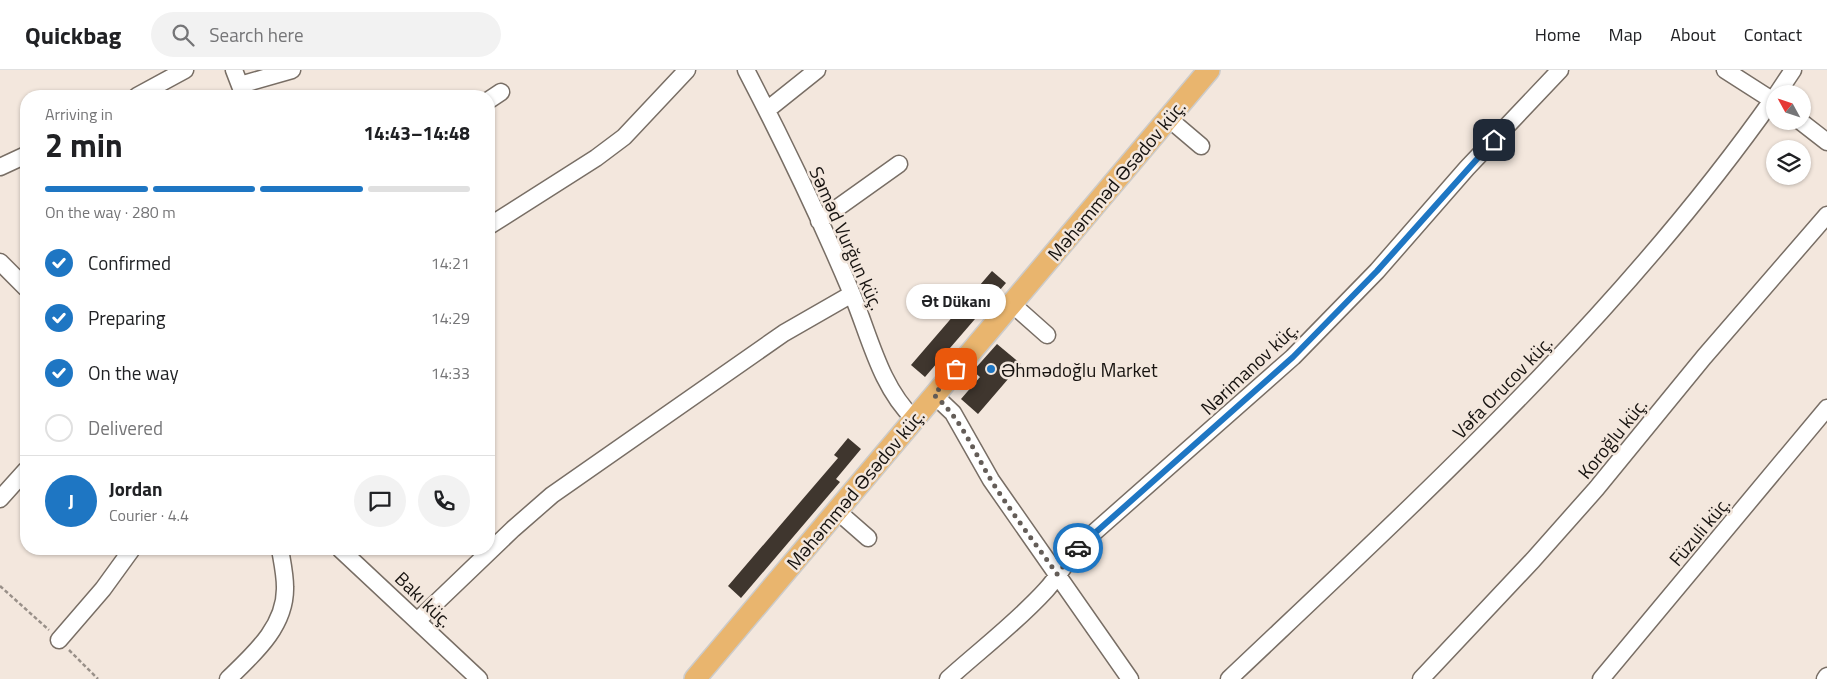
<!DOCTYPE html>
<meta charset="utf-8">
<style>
body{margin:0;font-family:"Titillium Web",sans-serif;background:#f2f2f2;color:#202124;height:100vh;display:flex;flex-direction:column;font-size:19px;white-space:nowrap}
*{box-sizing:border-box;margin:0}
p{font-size:16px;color:#757577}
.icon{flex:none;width:28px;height:28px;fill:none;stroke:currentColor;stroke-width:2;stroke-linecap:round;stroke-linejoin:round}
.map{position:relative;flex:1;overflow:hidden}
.sheet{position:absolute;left:20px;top:20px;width:475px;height:465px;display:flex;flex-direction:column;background:#fff;border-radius:20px;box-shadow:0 1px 4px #0004}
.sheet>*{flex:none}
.needle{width:32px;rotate:310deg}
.tools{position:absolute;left:1766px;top:15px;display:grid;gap:10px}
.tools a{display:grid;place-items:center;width:45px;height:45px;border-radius:50%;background:#fff;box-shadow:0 1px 4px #0004;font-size:25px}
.pin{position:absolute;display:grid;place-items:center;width:42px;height:42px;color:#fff;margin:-21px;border-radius:10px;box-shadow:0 2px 8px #0006}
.courier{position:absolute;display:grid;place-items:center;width:50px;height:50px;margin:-25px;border:4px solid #1e76c3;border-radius:50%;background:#fff;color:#222;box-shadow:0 1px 6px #0007}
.bubble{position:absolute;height:35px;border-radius:18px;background:#fff;box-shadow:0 1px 4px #0004;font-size:16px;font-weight:700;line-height:35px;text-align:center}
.overview em{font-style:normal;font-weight:700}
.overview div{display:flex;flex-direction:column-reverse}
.overview{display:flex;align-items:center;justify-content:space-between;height:85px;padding:0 25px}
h1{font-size:32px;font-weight:700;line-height:38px}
.bar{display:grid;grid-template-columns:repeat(4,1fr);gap:8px 5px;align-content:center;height:60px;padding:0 25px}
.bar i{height:6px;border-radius:4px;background:#e0e0e0}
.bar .active{background:#1e76c3}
.bar p{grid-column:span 4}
.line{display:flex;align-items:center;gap:12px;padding:0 25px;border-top:1px solid #e0e0e0}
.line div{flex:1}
.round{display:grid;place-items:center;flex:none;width:52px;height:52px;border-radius:26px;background:#f2f2f2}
ol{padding:0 25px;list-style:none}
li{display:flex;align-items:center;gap:15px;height:55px}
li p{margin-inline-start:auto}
li .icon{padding:5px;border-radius:50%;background:#1e76c3;color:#fff;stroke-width:4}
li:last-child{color:#757577}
li i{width:28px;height:28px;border:2px solid #e0e0e0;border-radius:50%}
header{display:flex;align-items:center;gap:30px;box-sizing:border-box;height:70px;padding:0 25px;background:#fff;border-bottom:1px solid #e0e0e0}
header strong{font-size:24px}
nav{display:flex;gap:28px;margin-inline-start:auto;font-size:18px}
.search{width:350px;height:45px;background:#f2f2f2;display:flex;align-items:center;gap:12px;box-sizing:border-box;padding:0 18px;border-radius:28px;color:#757577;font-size:19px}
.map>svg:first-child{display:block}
</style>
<header>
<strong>Quickbag</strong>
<div class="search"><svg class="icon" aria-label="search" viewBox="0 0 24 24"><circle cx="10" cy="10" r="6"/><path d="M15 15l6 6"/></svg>Search here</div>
<nav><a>Home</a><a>Map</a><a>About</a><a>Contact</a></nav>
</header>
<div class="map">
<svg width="1827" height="609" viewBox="0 0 1827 609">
<rect width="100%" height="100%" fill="#f3e7dd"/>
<!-- building -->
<path fill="#3f362e" d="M 992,201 L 1006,213 L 925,307 L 911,295 Z
M 997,274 L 1021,294 L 978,344 L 961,329 L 980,307 L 973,301 Z
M 848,368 L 861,379 L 836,409 L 840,412 L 741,528 L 728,516 L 838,388 L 834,385 Z"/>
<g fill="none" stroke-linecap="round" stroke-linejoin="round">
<defs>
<path id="minor" d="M 234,0 L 244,26
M 746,0 C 784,73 820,148 852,224 C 870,267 880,316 914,349
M 1725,0 L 1775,32
M 240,15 L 292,0
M 1777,24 L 1793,0
M 137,26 L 185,0
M 489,30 L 501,22
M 767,40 L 817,0
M 1168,48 L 1201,76
M 1800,51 L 1827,72
M 0,97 L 26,85
M 819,151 L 899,94
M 489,156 L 596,88 L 624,67 L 687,0
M 0,192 L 26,218
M 1011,233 L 1047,265
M 934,325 L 953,343 L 991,410 L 1130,609
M 0,429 L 26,400
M 836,440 L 868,468
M 340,479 L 479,609
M 417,551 L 513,459 L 552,425 L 784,263 L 852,224
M 59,570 L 103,519 L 132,479
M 228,609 C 254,584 286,556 285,517 C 285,504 282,491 280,479
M 948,609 C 980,580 1016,553 1046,520 C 1059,506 1068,488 1081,474 L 1293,287 L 1377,201 L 1467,98 L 1560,0
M 1229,609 C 1422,426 1621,245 1775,26
M 1421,609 L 1533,490 L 1596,419 L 1704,287 L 1827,145
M 1601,609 L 1827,338
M 1825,609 L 1827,606"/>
<path id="major" d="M 695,609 L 1209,0"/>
</defs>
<!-- minor casing -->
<use href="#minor" stroke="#786e65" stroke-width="19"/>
<!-- major casing -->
<use href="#major" stroke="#cccbca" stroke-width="24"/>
<!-- path -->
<path stroke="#999089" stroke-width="2.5" stroke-dasharray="4 2.5" stroke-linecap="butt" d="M 0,516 L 49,560
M 69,580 L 98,609"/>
<!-- minor -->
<use href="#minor" stroke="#fff" stroke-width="16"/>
<!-- major -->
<use href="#major" stroke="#e9b56e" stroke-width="21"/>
</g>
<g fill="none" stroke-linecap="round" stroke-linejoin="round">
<!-- done -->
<path stroke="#645d58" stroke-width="5" stroke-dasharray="0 9" d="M 956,299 L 934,325 C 961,348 973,380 991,410 C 1011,442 1035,473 1057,504 L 1078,478"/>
<!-- route -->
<path stroke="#1e76c3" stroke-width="6" d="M 1078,478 L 1293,287 L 1377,201 L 1494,70"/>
</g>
<!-- markers -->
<circle fill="#1e76c3" stroke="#f3e7dd" stroke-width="2" cx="991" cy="299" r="5"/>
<g text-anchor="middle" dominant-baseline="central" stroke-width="5" stroke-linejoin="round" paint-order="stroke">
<!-- street labels -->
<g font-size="19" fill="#171310" stroke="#f3e7dd">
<text transform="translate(1116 110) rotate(-50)">Məhəmməd Əsədov küç.</text>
<text transform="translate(847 168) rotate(66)">Səməd Vurğun küç.</text>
<text transform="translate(1249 298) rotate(-43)">Nərimanov küç.</text>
<text transform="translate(1502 317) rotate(-46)">Vəfa Orucov küç.</text>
<text transform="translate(1612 368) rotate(-51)">Koroğlu küç.</text>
<text transform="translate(855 419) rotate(-50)">Məhəmməd Əsədov küç.</text>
<text transform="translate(1699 461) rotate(-50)">Füzuli küç.</text>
<text transform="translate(424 529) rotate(44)">Bakı küç.</text>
</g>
<!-- poi labels -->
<g font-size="19" fill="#171310" stroke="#f3e7dd" text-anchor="start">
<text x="1001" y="299">Əhmədoğlu Market</text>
</g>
</g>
</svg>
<div class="tools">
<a><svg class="needle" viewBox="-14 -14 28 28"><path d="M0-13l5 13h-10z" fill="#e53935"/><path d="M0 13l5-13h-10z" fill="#757577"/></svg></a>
<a><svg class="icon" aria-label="layers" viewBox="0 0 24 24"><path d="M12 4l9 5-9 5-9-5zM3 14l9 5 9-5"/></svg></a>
</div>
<div class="pin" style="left:956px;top:299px;background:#ea580c"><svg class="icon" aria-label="bag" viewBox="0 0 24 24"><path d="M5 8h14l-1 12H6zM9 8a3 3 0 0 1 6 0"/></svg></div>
<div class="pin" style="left:1494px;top:70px;background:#1f2937"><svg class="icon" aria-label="home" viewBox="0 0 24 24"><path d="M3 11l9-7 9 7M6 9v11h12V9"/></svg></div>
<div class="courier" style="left:1078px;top:478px"><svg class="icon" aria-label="car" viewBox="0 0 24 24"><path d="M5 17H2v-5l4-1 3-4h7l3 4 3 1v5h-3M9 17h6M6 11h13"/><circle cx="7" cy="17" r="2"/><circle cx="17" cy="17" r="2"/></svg></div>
<div class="bubble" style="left:906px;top:214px;width:100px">Ət Dükanı</div>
<section class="sheet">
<div class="overview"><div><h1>2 min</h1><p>Arriving in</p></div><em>14:43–14:48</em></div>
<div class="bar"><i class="active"></i><i class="active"></i><i class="active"></i><i></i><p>On the way · 280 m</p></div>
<ol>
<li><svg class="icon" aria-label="check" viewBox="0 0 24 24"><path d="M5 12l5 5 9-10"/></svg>Confirmed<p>14:21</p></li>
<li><svg class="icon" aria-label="check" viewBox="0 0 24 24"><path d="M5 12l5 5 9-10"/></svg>Preparing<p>14:29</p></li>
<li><svg class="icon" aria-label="check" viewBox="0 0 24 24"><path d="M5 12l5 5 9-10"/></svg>On the way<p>14:33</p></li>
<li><i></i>Delivered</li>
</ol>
<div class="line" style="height:90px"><b class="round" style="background:#1e76c3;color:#fff">J</b><div><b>Jordan</b><p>Courier · 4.4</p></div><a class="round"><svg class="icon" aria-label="chat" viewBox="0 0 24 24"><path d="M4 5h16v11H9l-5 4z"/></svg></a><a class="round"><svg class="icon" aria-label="phone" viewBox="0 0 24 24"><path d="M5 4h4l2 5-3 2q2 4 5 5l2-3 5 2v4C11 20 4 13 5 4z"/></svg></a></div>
</section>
</div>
